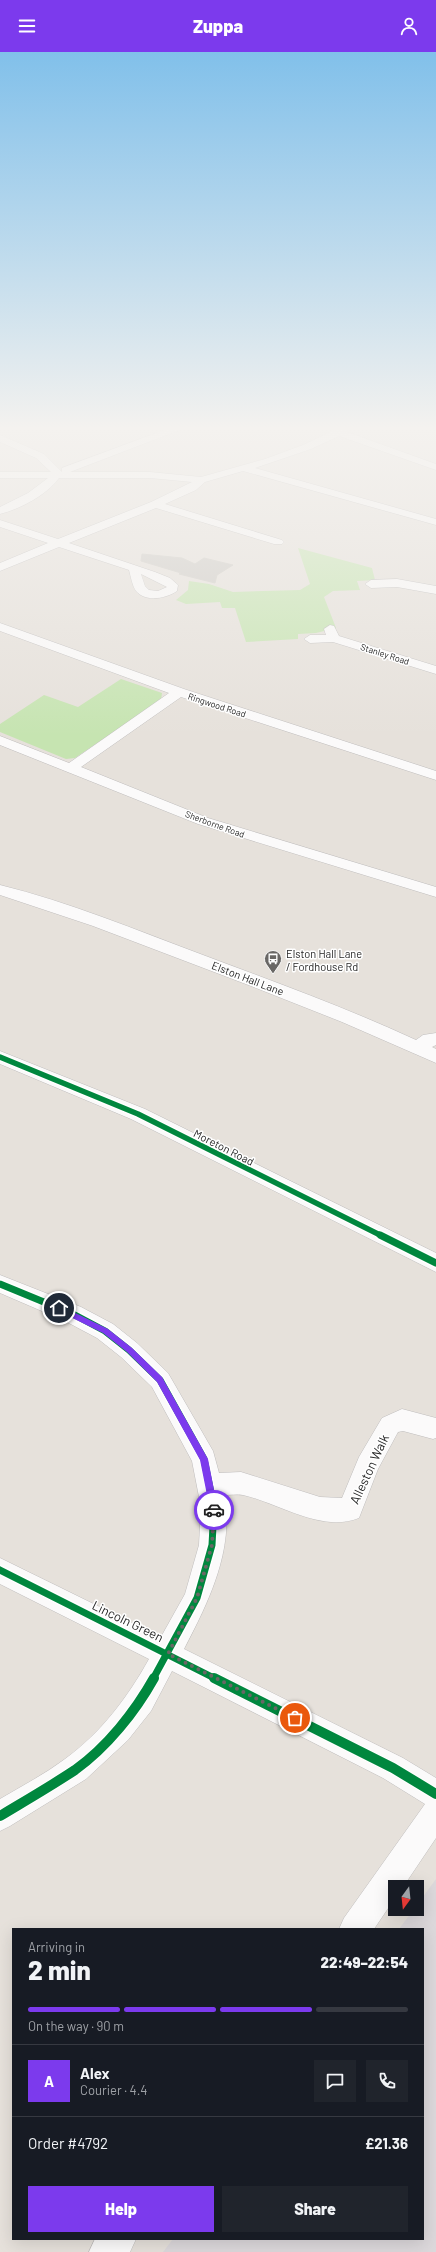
<!DOCTYPE html>
<meta charset="utf-8">
<style>
body{margin:0;font-family:Barlow,sans-serif;background:#20242c;color:#f1f3f6;height:100vh;display:flex;flex-direction:column;font-size:15px;white-space:nowrap}
*{box-sizing:border-box;margin:0}
p{font-size:13px;color:#9ea1a6}
.icon{flex:none;width:22px;height:22px;fill:none;stroke:currentColor;stroke-width:2;stroke-linecap:round;stroke-linejoin:round}
.map{position:relative;flex:1;overflow:hidden}
.details{position:absolute;left:12px;top:1876px;width:412px;height:312px;display:flex;flex-direction:column;background:#171b24;border-radius:0px;box-shadow:0 4px 16px #0002}
.details>*{flex:none}
.needle{width:26px;rotate:195deg}
.fabs{position:absolute;left:388px;top:1828px;display:grid;gap:8px}
.fabs a{display:grid;place-items:center;width:36px;height:36px;border-radius:0px;background:#171b24;box-shadow:0 4px 16px #0002;font-size:20px}
.pin{position:absolute;display:grid;place-items:center;width:34px;height:34px;color:#fff;margin:-17px;border:2px solid #fff;border-radius:50%;box-shadow:0 1px 4px #0007}
.courier{position:absolute;display:grid;place-items:center;width:40px;height:40px;margin:-20px;border:3px solid #7c3aed;border-radius:50%;background:#fff;color:#222;box-shadow:0 1px 5px #0007}
.head em{font-style:normal;font-weight:800}
.head div{display:flex;flex-direction:column-reverse}
.head{display:flex;align-items:center;justify-content:space-between;height:68px;padding:0 16px}
h1{font-size:26px;font-weight:800;line-height:30px}
.bar{display:grid;grid-template-columns:repeat(4,1fr);gap:6px 4px;align-content:center;height:48px;padding:0 16px}
.bar i{height:5px;border-radius:3px;background:#363941}
.bar .selected{background:#7c3aed}
.bar p{grid-column:span 4}
.line{display:flex;align-items:center;gap:10px;padding:0 16px;border-top:1px solid #363941}
.line div{flex:1}
.round{display:grid;place-items:center;flex:none;width:42px;height:42px;border-radius:0px;background:#20242c}
.primary-button{display:flex;gap:8px;margin-top:auto;padding:8px 16px}
.primary-button a{flex:1;height:46px;border-radius:0px;background:#7c3aed;color:#fff;font-size:16px;font-weight:800;line-height:46px;text-align:center}
.primary-button a+a{background:#20242c;color:#f1f3f6}
header{display:flex;justify-content:space-between;align-items:center;height:52px;padding:0 16px;background:#7c3aed;color:#fff;font-size:18px;font-weight:800}
.map>svg:first-child{display:block}
</style>
<header><svg class="icon" aria-label="menu" viewBox="0 0 24 24"><path d="M4 6h16M4 12h16M4 18h16"/></svg>Zuppa<svg class="icon" aria-label="person" viewBox="0 0 24 24"><circle cx="12" cy="8" r="4"/><path d="M4 21q1-7 8-7t8 7"/></svg></header>
<div class="map">
<svg width="436" height="2200" viewBox="0 0 436 2200">
<rect width="100%" height="100%" fill="#e6e1db"/>
<!-- industrial -->
<path fill="#dcd8db" d="M 436,1827 L 436,2200 L 163,2200 L 173,2187 L 423,2187 L 423,1877 L 399,1877 L 414,1857 L 417,1857 L 417,1853 Z"/>
<!-- green -->
<path fill="#c6e4b1" d="M 298,496 L 372,516 L 375,528 L 357,529 L 360,538 L 333,539 L 324,545 L 336,576 L 316,581 L 298,582 L 298,587 L 246,590 L 235,556 L 222,556 L 220,550 L 186,552 L 176,548 L 188,538 L 189,529 L 209,532 L 233,540 L 300,538 L 310,532 Z
M 121,627 L 162,641 L 161,648 L 75,706 L 66,707 L 0,680 L 0,672 L 44,643 L 78,655 Z"/>
<!-- building -->
<path fill="#cecbc6" stroke="#d0cdc7" d="M 142,502 L 182,506 L 195,512 L 204,506 L 233,513 L 217,523 L 215,531 L 179,522 L 181,521 L 141,509 Z"/>
<g fill="none" stroke-linecap="round" stroke-linejoin="round">
<defs>
<path id="minor" d="M 170,376 L 185,376 L 70,420 L 150,420 L 201,425 L 265,407 L 303,393 L 339,376 L 352,376 L 347,380 L 436,412 L 436,418 L 339,384 L 311,397 L 255,416 L 436,467 L 436,473 L 243,419 L 205,430 L 196,438 L 165,452 L 282,488 L 284,490 L 282,492 L 274,492 L 156,456 L 69,491 L 155,520 L 170,526 L 178,533 L 177,539 C 167,546 146,551 136,539 C 132,533 131,525 129,518 L 59,495 L 0,519 L 0,511 L 48,491 L 0,475 L 0,468 L 58,487 L 151,450 L 192,430 L 150,426 L 59,426 C 47,443 20,457 0,462 L 0,455 L 28,441 L 48,426 L 0,426 L 0,420 L 51,420 L 36,406 L 0,390 L 0,383 L 44,402 L 62,420 L 62,416 ZM 141,522 L 167,535 L 158,539 L 149,538 L 145,534 Z
M 397,527 L 436,534 L 436,542 L 397,535 L 371,536 L 365,532 L 371,528 Z
M 0,571 L 184,637 L 436,719 L 436,728 L 181,645 L 81,715 L 208,766 L 436,835 L 436,845 L 198,772 L 0,693 L 0,684 L 69,711 L 169,641 L 0,579 Z
M 330,573 L 334,574 L 339,584 L 436,614 L 436,622 L 333,590 L 310,591 L 304,587 L 310,583 L 326,583 L 324,577 Z
M 0,833 C 69,850 136,878 203,903 C 275,930 347,956 416,988 L 423,983 L 436,981 L 436,993 L 432,995 L 436,997 L 436,1011 L 342,970 L 251,934 L 93,874 L 0,843 Z
M 0,999 L 145,1057 L 436,1201 L 436,1220 L 131,1067 L 0,1012 Z
M 0,1223 L 81,1255 L 113,1272 L 137,1291 L 168,1321 L 213,1399 L 219,1421 L 241,1420 L 320,1445 L 342,1446 L 359,1405 L 382,1366 L 402,1357 L 436,1366 L 436,1386 L 433,1387 L 403,1379 L 398,1380 L 378,1417 L 359,1466 C 321,1481 279,1451 243,1443 C 237,1442 230,1443 224,1443 C 235,1497 208,1551 184,1597 L 403,1706 L 436,1726 L 436,1786 L 403,1835 L 395,1835 L 395,1846 L 374,1877 L 339,1877 L 344,1866 L 425,1752 L 383,1726 L 172,1619 L 151,1659 L 128,1688 L 86,1727 L 10,1774 L 0,1779 L 0,1747 C 22,1734 45,1722 65,1707 C 101,1681 128,1645 149,1607 L 0,1532 L 0,1506 L 161,1585 L 185,1542 L 199,1493 L 201,1455 L 192,1409 L 152,1335 L 121,1305 L 97,1286 L 65,1269 L 0,1241 Z
M 95,2187 L 136,2187 L 130,2200 L 89,2200 Z"/>
</defs>
<!-- minor casing -->
<use href="#minor" stroke="#bfbdbd" stroke-width="1"/>
<!-- minor -->
<use href="#minor" fill="#fbfafa" fill-rule="evenodd"/>
<defs>
<path id="cycleway-far2" d="M 0,1005 L 138,1062 L 382,1184"/>
<path id="cycleway-far1" d="M 380,1183 L 436,1211
M 0,1232 L 73,1262 L 105,1279 L 129,1298 L 160,1328 L 204,1407 L 214,1455 L 212,1493 L 197,1546 L 153,1627
M 0,1518 L 216,1627"/>
<path id="cycleway" d="M 214,1626 L 393,1716 L 436,1742
M 0,1764 C 25,1749 51,1734 75,1718 C 107,1695 135,1660 154,1626"/>
</defs>
<!-- cycleway-far2 casing -->
<use href="#cycleway-far2" stroke="#fff" stroke-width="8"/>
<!-- cycleway-far1 casing -->
<use href="#cycleway-far1" stroke="#fff" stroke-width="10"/>
<!-- cycleway casing -->
<use href="#cycleway" stroke="#fff" stroke-width="12"/>
<!-- cycleway-far2 -->
<use href="#cycleway-far2" stroke="#00873e" stroke-width="5.5"/>
<!-- cycleway-far1 -->
<use href="#cycleway-far1" stroke="#00873e" stroke-width="7"/>
<!-- cycleway -->
<use href="#cycleway" stroke="#00873e" stroke-width="10"/>
</g>
<!-- sky -->
<linearGradient id="sky" x2="0" y2="1"><stop stop-color="#81c0ea"/><stop offset="0.55" stop-color="#f4f2ef"/><stop offset="1" stop-color="#f4f2ef" stop-opacity="0"/></linearGradient>
<rect width="436" height="684" fill="url(#sky)"/>
<!-- route -->
<path fill="#7c3aed" d="M 59,1253 L 108,1277 L 132,1296 L 162,1325 L 208,1407 L 218,1458 L 217,1461 L 214,1462 L 210,1458 L 200,1408 L 157,1330 L 127,1300 L 103,1281 L 56,1258 L 55,1256 Z"/>
<g fill="none" stroke-linecap="round" stroke-linejoin="round">
<!-- done -->
<path stroke="#696765" stroke-width="4" stroke-dasharray="0 7.2" d="M 214,1458 L 212,1493 L 197,1546 L 168,1602 L 295,1666"/>
</g>
<!-- icons -->
<defs>
<symbol id="bus-pin" viewBox="-11 -11 22 30"><path d="M0 17L-7.5 6A9.5 9.5 0 1 1 7.5 6Z" fill="#696765" stroke="#fff"/><path d="M-5-6H5V4H4V6H2V4H-2V6H-4V4H-5ZM-3.5-4V0h7V-4ZM-3.5 1.2v1.5H-2V1.2ZM2 1.2v1.5H3.5V1.2Z" fill="#fff"/></symbol>
</defs>
<g fill-rule="evenodd">
<use href="#bus-pin" x="263" y="897" width="20" height="27"/>
</g>
<g text-anchor="middle" dominant-baseline="central" stroke-width="3" stroke-linejoin="round" paint-order="stroke">
<!-- far-street labels -->
<g font-size="9" fill="#262626" stroke="#fff">
<text transform="translate(385 602) rotate(18)">Stanley Road</text>
<text transform="translate(217 653) rotate(18)">Ringwood Road</text>
<text transform="translate(215 772) rotate(20)">Sherborne Road</text>
</g>
<!-- poi labels -->
<g font-size="11" fill="#262626" stroke="#fff" text-anchor="start">
<text x="286" y="901">Elston Hall Lane<tspan x="286" dy="13">/ Fordhouse Rd</tspan></text>
</g>
<!-- street labels -->
<g font-size="11" fill="#262626" stroke="#fff">
<text transform="translate(248 926) rotate(21)">Elston Hall Lane</text>
<text transform="translate(224 1095) rotate(27)">Moreton Road</text>
</g>
<!-- near-street labels -->
<g font-size="13" fill="#262626" stroke="#fff">
<text transform="translate(369 1417) rotate(-65)">Alleston Walk</text>
<text transform="translate(128 1569) rotate(26)">Lincoln Green</text>
</g>
</g>
</svg>
<div class="fabs">
<a><svg class="needle" viewBox="-14 -14 28 28"><path d="M0-13l5 13h-10z" fill="#e53935"/><path d="M0 13l5-13h-10z" fill="#9ea1a6"/></svg></a>
</div>
<div class="pin" style="left:295px;top:1666px;background:#ea580c"><svg class="icon" aria-label="bag" viewBox="0 0 24 24"><path d="M5 8h14l-1 12H6zM9 8a3 3 0 0 1 6 0"/></svg></div>
<div class="pin" style="left:59px;top:1256px;background:#1f2937"><svg class="icon" aria-label="home" viewBox="0 0 24 24"><path d="M3 11l9-7 9 7M6 9v11h12V9"/></svg></div>
<div class="courier" style="left:214px;top:1458px"><svg class="icon" aria-label="car" viewBox="0 0 24 24"><path d="M5 17H2v-5l4-1 3-4h7l3 4 3 1v5h-3M9 17h6M6 11h13"/><circle cx="7" cy="17" r="2"/><circle cx="17" cy="17" r="2"/></svg></div>
<section class="details">
<div class="head"><div><h1>2 min</h1><p>Arriving in</p></div><em>22:49–22:54</em></div>
<div class="bar"><i class="selected"></i><i class="selected"></i><i class="selected"></i><i></i><p>On the way · 90 m</p></div>
<div class="line" style="height:72px"><b class="round" style="background:#7c3aed;color:#fff">A</b><div><b>Alex</b><p>Courier · 4.4</p></div><a class="round"><svg class="icon" aria-label="chat" viewBox="0 0 24 24"><path d="M4 5h16v11H9l-5 4z"/></svg></a><a class="round"><svg class="icon" aria-label="phone" viewBox="0 0 24 24"><path d="M5 4h4l2 5-3 2q2 4 5 5l2-3 5 2v4C11 20 4 13 5 4z"/></svg></a></div>
<div class="line" style="height:52px"><div>Order #4792</div><b>£21.36</b></div>
<div class="primary-button"><a>Help</a><a>Share</a></div>
</section>
</div>
